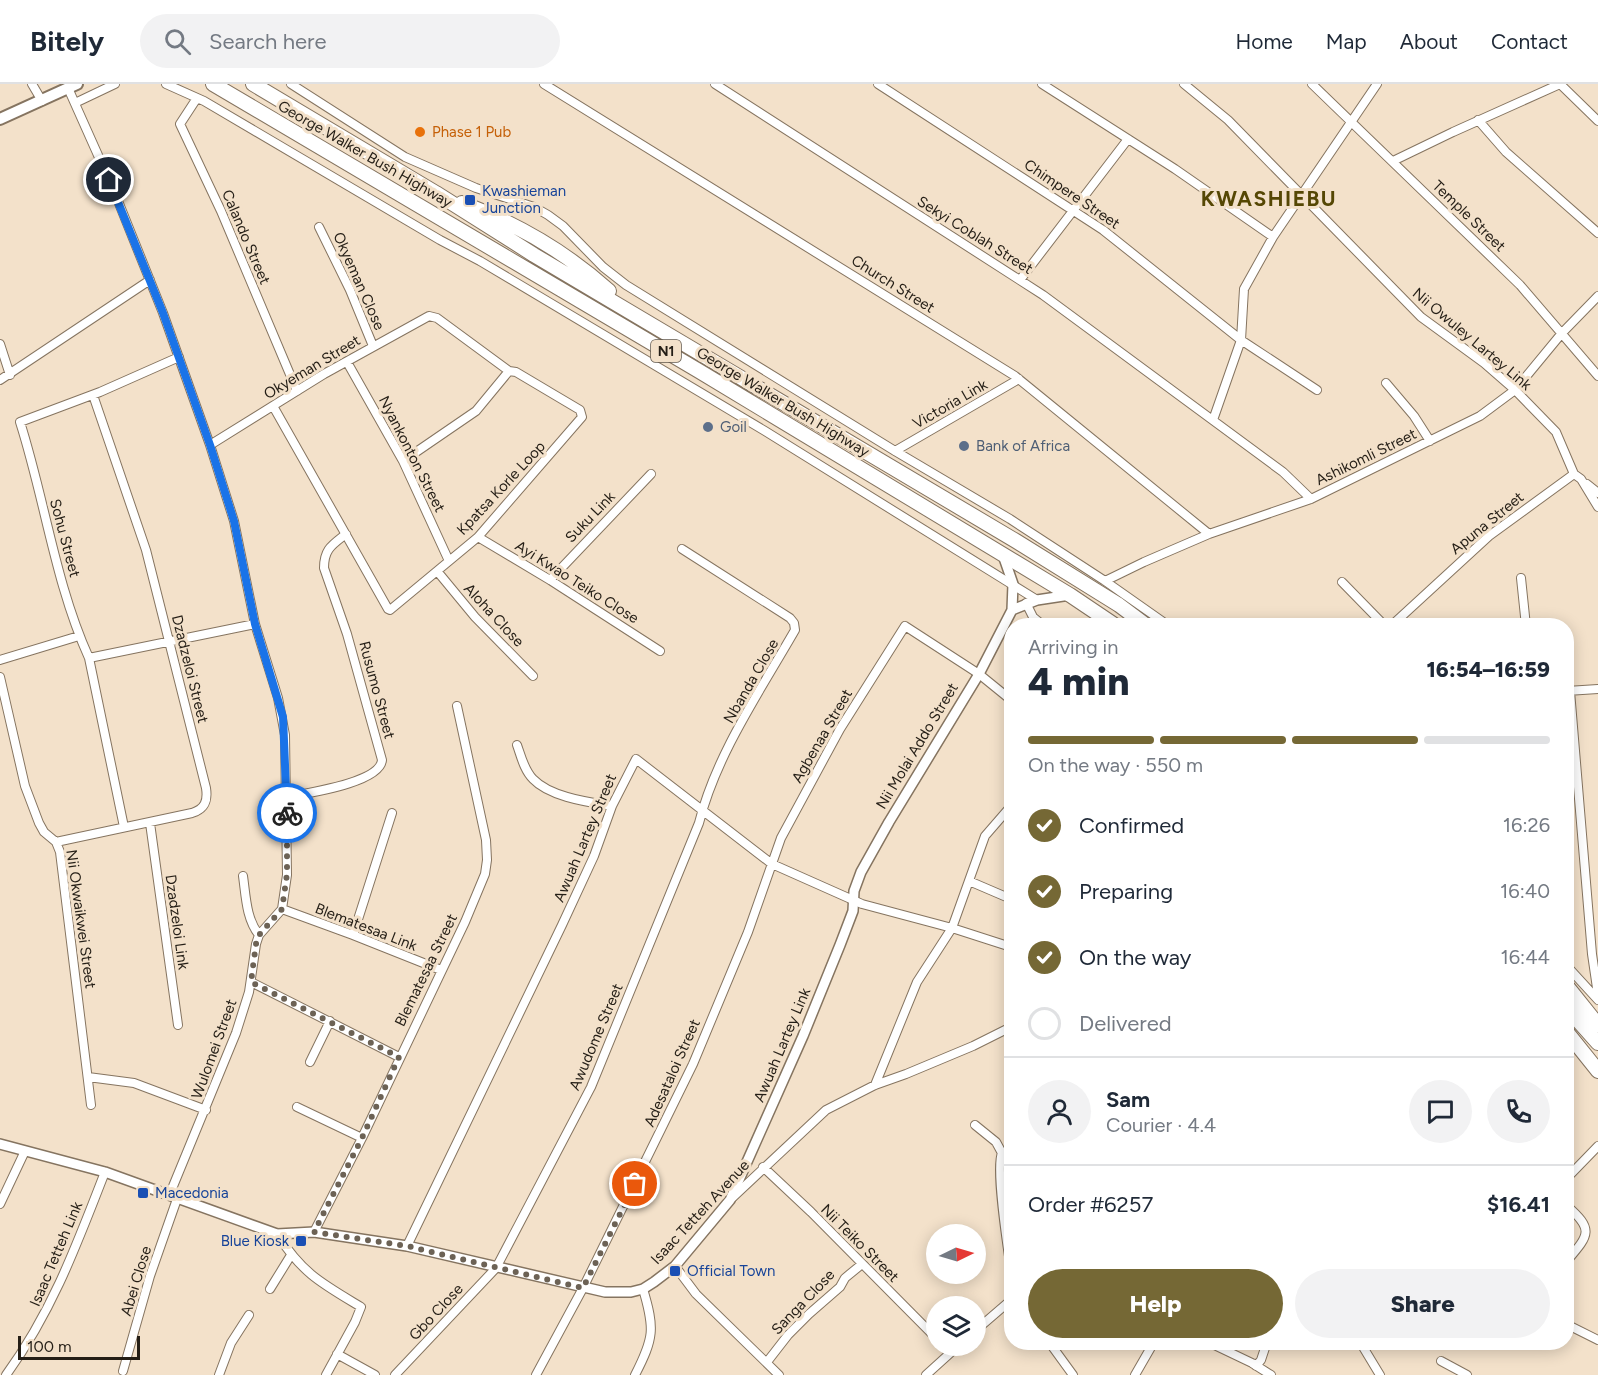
<!DOCTYPE html>
<meta charset="utf-8">
<style>
body{margin:0;font-family:Figtree,sans-serif;background:#f2f2f3;color:#1f2937;height:100vh;display:flex;flex-direction:column;font-size:22px;white-space:nowrap}
*{box-sizing:border-box;margin:0}
p{font-size:20px;color:#747a83}
.icon{flex:none;width:33px;height:33px;fill:none;stroke:currentColor;stroke-width:2;stroke-linecap:round;stroke-linejoin:round}
.map{position:relative;flex:1;overflow:hidden}
.drawer{position:absolute;left:1004px;top:534px;width:570px;height:732px;display:flex;flex-direction:column;background:#fff;border-radius:24px;box-shadow:0 3px 15px #0003}
.drawer>*{flex:none}
.needle{width:39px;rotate:85deg}
.buttons{position:absolute;left:926px;top:1140px;display:grid;gap:12px}
.buttons a{display:grid;place-items:center;width:60px;height:60px;border-radius:50%;background:#fff;box-shadow:0 3px 15px #0003;font-size:30px}
.scale{position:absolute;left:18px;bottom:15px;width:122px;box-sizing:border-box;padding-left:6px;border:3px solid #241e16;border-top:0;font-size:16px;line-height:21px;white-space:nowrap;color:#241e16;-webkit-text-stroke:4px #f3e1ca;paint-order:stroke}
.pin{position:absolute;display:grid;place-items:center;width:51px;height:51px;color:#fff;margin:-26px;border:3px solid #fff;border-radius:50%;box-shadow:0 2px 6px #0007}
.courier{position:absolute;display:grid;place-items:center;width:60px;height:60px;margin:-30px;border:4px solid #1a73e8;border-radius:50%;background:#fff;color:#222;box-shadow:0 2px 8px #0007}
.overview em{font-style:normal;font-weight:800}
.overview div{display:flex;flex-direction:column-reverse}
.overview{display:flex;align-items:center;justify-content:space-between;height:102px;padding:0 24px}
h1{font-size:39px;font-weight:800;line-height:45px}
.bar{display:grid;grid-template-columns:repeat(4,1fr);gap:9px 6px;align-content:center;height:72px;padding:0 24px}
.bar i{height:8px;border-radius:4px;background:#e0e1e3}
.bar .current{background:#756835}
.bar p{grid-column:span 4}
.line{display:flex;align-items:center;gap:15px;padding:0 24px;border-top:2px solid #e0e1e3}
.line div{flex:1}
.round{display:grid;place-items:center;flex:none;width:63px;height:63px;border-radius:32px;background:#f2f2f3}
ol{padding:0 24px;list-style:none}
li{display:flex;align-items:center;gap:18px;height:66px}
li p{margin-inline-start:auto}
li .icon{padding:6px;border-radius:50%;background:#756835;color:#fff;stroke-width:4}
li:last-child{color:#747a83}
li i{width:33px;height:33px;border:3px solid #e0e1e3;border-radius:50%}
.cta{display:flex;gap:12px;margin-top:auto;padding:12px 24px}
.cta a{flex:1;height:69px;border-radius:36px;background:#756835;color:#fff;font-size:24px;font-weight:800;line-height:69px;text-align:center}
.cta a+a{background:#f2f2f3;color:#1f2937}
header{display:flex;align-items:center;gap:36px;box-sizing:border-box;height:84px;padding:0 30px;background:#fff;border-bottom:2px solid #e0e1e3}
header strong{font-size:28px}
nav{display:flex;gap:33px;margin-inline-start:auto;font-size:21px}
.search{width:420px;height:54px;background:#f2f2f3;display:flex;align-items:center;gap:15px;box-sizing:border-box;padding:0 21px;border-radius:33px;color:#747a83;font-size:22px}
.map>svg:first-child{display:block}
</style>
<header>
<strong>Bitely</strong>
<div class="search"><svg class="icon" aria-label="search" viewBox="0 0 24 24"><circle cx="10" cy="10" r="6"/><path d="M15 15l6 6"/></svg>Search here</div>
<nav><a>Home</a><a>Map</a><a>About</a><a>Contact</a></nav>
</header>
<div class="map">
<svg width="1598" height="1291" viewBox="0 0 1598 1291">
<rect width="100%" height="100%" fill="#f3e1ca"/>
<g fill="none" stroke-linecap="round" stroke-linejoin="round">
<defs>
<path id="minor" d="M 32,0 L 42,17
M 166,0 L 204,17 L 440,156 L 480,177 L 765,347 L 1037,516
M 291,0 L 405,73 L 476,104 L 534,123 L 548,131 L 563,142 L 603,183 L 626,201 L 895,367 L 1010,435 L 1105,497 L 1169,542
M 544,0 L 1015,292 L 1209,450
M 715,0 L 1043,211 L 1283,388 L 1311,415
M 878,0 L 1103,146 L 1241,256 L 1317,306
M 1042,0 L 1175,85 L 1273,153
M 1184,0 L 1228,36 L 1421,233 L 1484,279 L 1515,306 L 1556,348 L 1574,390
M 1312,0 L 1520,201 L 1598,292
M 1560,0 L 1598,37
M 68,4 L 114,107 L 163,229 L 210,361 L 234,437 L 255,540 L 278,614 L 285,651 L 287,791 L 282,825 L 259,851 L 256,860 L 249,908 L 236,949 L 169,1112
M 197,14 L 180,40 L 221,127 L 297,307
M 75,19 L 115,0
M 1478,36 L 1506,68 L 1598,149
M 1393,77 L 1453,48 L 1560,0
M 319,143 L 350,206 L 373,262
M 1020,196 L 1128,55
M 0,260 L 10,291
M 347,278 L 403,377 L 449,477
M 0,296 L 150,196
M 1386,299 L 1414,332 L 1430,357
M 1213,336 L 1241,256 L 1244,205 L 1273,153 L 1377,0
M 210,361 L 324,290 L 429,232 L 437,234 L 509,287 L 516,288 L 580,326 L 582,333 L 478,453 L 390,526 L 388,525 L 273,322
M 895,367 L 1019,295
M 403,377 L 476,327 L 509,287
M 1574,390 L 1581,395 L 1598,423
M 1587,400 L 1598,409
M 478,453 L 550,496 L 660,567
M 437,487 L 475,533 L 533,592
M 1521,494 L 1526,542
M 550,496 L 651,390
M 1105,497 L 1144,478 L 1209,450 L 1311,415 L 1480,332 L 1515,306 L 1562,249 L 1598,212
M 1342,498 L 1385,542
M 1026,519 L 1033,533 L 1044,542
M 1391,542 L 1489,452 L 1574,390
M 89,574 L 255,540
M 0,576 L 79,552
M 0,593 L 25,702 L 39,739 L 44,748 L 56,758 L 60,768 L 91,1021
M 1567,607 L 1598,605
M 1570,607 L 1592,870 L 1598,911
M 517,661 C 521,672 524,686 533,695 C 550,713 588,718 612,722
M 287,713 C 307,709 380,699 382,676 L 347,550 L 324,484 C 324,465 332,461 346,450
M 150,739 L 178,941
M 124,743 L 89,574 C 55,499 45,416 20,338 L 100,308 L 179,273
M 56,758 L 192,729 C 205,725 208,717 206,704 L 146,466 L 93,311
M 243,792 C 246,813 246,834 259,851
M 969,797 L 1011,815
M 282,825 L 353,851 L 441,886
M 353,851 L 392,729
M 1566,881 L 1598,916
M 251,898 L 399,973
M 310,978 L 330,937
M 88,993 L 134,999 L 206,1026
M 875,1001 L 917,898 L 952,844 L 985,752 L 1011,722
M 297,1023 L 362,1054
M 975,1041 L 996,1058 L 1002,1069
M 1002,1069 C 995,1084 1008,1165 1011,1186
M 1002,1069 L 1011,1067
M 763,1083 L 811,1128 L 936,1254
M 1566,1095 L 1598,1062
M 732,1114 L 826,1026 L 875,1001 L 906,990 L 973,962 L 1011,943
M 0,1120 L 25,1067
M 1566,1121 C 1595,1146 1589,1151 1566,1178
M 314,1148 L 362,1054 L 465,838 L 485,790 L 487,776 L 486,756 L 457,622
M 277,1150 C 303,1190 321,1199 361,1223 L 355,1238 L 326,1291
M 407,1162 L 562,841 L 594,772 L 612,722 L 636,675 L 772,780 L 862,820 L 952,844 L 1011,863
M 675,1182 L 696,1210 L 779,1291
M 270,1205 L 291,1171
M 1566,1240 L 1598,1256
M 975,1247 L 1011,1216
M 1049,1258 L 1073,1291
M 1208,1258 L 1252,1279 L 1271,1291
M 1360,1258 L 1380,1291
M 337,1270 L 375,1291
M 1441,1277 L 1467,1291
M 767,1278 L 788,1251 L 809,1230 L 840,1203 L 845,1194 L 862,1180
M 1256,1282 L 1261,1276 L 1267,1258
M 123,1287 L 150,1192 L 177,1115
M 6,1291 C 52,1228 77,1160 105,1088
M 219,1291 L 231,1259 L 249,1231
M 395,1291 L 496,1184 L 591,1003 L 699,739 C 716,671 760,607 795,546 L 794,539 L 790,534 L 682,465
M 536,1291 L 583,1204 L 693,980 L 748,848 L 781,754 L 840,645 L 905,542 L 979,590 L 1011,616
M 635,1291 C 654,1254 655,1245 643,1205
M 926,1291 L 958,1262
M 1135,1291 L 1154,1258"/>
<path id="tertiary" d="M 1012,526 L 1037,516 L 1070,511
M 0,1060 L 105,1088 L 277,1150 L 314,1148 L 407,1162 L 605,1208 L 631,1208 L 643,1205 L 654,1198 L 675,1182 L 730,1116 L 803,952 L 840,861 L 853,827 L 854,807 L 861,788 L 889,738 L 979,590 L 1012,526 L 1013,500 L 1003,471"/>
<path id="secondary" d="M 0,35 L 77,0"/>
<path id="trunk" d="M 213,0 L 699,287 L 1070,511 L 1116,542
M 253,0 L 436,109 L 534,171 L 1016,457 L 1119,521 L 1147,542
M 462,119 C 515,139 567,169 609,207
M 1566,901 L 1598,941
M 1566,923 L 1598,959
M 1566,947 L 1598,987"/>
</defs>
<!-- minor casing -->
<use href="#minor" stroke="#857460" stroke-width="10"/>
<!-- tertiary casing -->
<use href="#tertiary" stroke="#857460" stroke-width="12"/>
<!-- secondary casing -->
<use href="#secondary" stroke="#857460" stroke-width="14"/>
<!-- trunk casing -->
<use href="#trunk" stroke="#857460" stroke-width="16"/>
<!-- minor -->
<use href="#minor" stroke="#fff" stroke-width="8"/>
<!-- tertiary -->
<use href="#tertiary" stroke="#fff" stroke-width="9"/>
<!-- secondary -->
<use href="#secondary" stroke="#fff" stroke-width="10"/>
<!-- trunk -->
<use href="#trunk" stroke="#fff" stroke-width="14"/>
</g>
<g fill="none" stroke-linecap="round" stroke-linejoin="round">
<!-- done -->
<path stroke="#6c6255" stroke-width="6" stroke-dasharray="0 10.8" d="M 287,729 L 287,790 L 282,825 L 259,851 L 256,860 L 251,898 L 399,973 L 362,1054 L 314,1148 L 407,1162 L 583,1204 L 635,1100"/>
<!-- route -->
<path stroke="#1a73e8" stroke-width="8" d="M 109,96 L 163,229 L 210,361 L 234,437 L 255,540 L 283,633 L 287,729"/>
</g>
<!-- markers -->
<circle fill="#e8710a" stroke="#f3e1ca" stroke-width="2" cx="420" cy="48" r="6"/>
<g fill="#1a4fb4" stroke="#f3e1ca" stroke-width="2">
<rect x="464" y="110" width="12" height="12" rx="3"/>
<rect x="137" y="1103" width="12" height="12" rx="3"/>
<rect x="295" y="1151" width="12" height="12" rx="3"/>
<rect x="669" y="1181" width="12" height="12" rx="3"/>
</g>
<g fill="#5c6f8a" stroke="#f3e1ca" stroke-width="2">
<circle cx="708" cy="343" r="6"/>
<circle cx="964" cy="362" r="6"/>
</g>
<g text-anchor="middle" dominant-baseline="central" stroke-width="6" stroke-linejoin="round" paint-order="stroke">
<!-- shield labels -->
<rect fill="#f3e1ca" stroke="#62584c" stroke-width="1.5" x="651" y="256" width="30" height="22" rx="4.5"/>
<g font-size="14" font-weight="bold" fill="#241e16">
<text x="666" y="267">N1</text>
</g>
<!-- food labels -->
<g font-size="15" fill="#c56008" stroke="#f3e1ca" text-anchor="start">
<text x="432" y="48">Phase 1 Pub</text>
</g>
<!-- street labels -->
<g font-size="15" fill="#241e16" stroke="#f3e1ca">
<text transform="translate(365 70) rotate(30)">George Walker Bush Highway</text>
<text transform="translate(1072 110) rotate(34)">Chimpere Street</text>
<text transform="translate(1469 132) rotate(44)">Temple Street</text>
<text transform="translate(975 151) rotate(32)">Sekyi Coblah Street</text>
<text transform="translate(246 153) rotate(67)">Calando Street</text>
<text transform="translate(359 197) rotate(66)">Okyeman Close</text>
<text transform="translate(893 200) rotate(32)">Church Street</text>
<text transform="translate(1472 255) rotate(40)">Nii Owuley Lartey Link</text>
<text transform="translate(312 283) rotate(-31)">Okyeman Street</text>
<text transform="translate(783 318) rotate(31)">George Walker Bush Highway</text>
<text transform="translate(950 320) rotate(-30)">Victoria Link</text>
<text transform="translate(412 370) rotate(63)">Nyankonton Street</text>
<text transform="translate(1366 373) rotate(-26)">Ashikomli Street</text>
<text transform="translate(501 404) rotate(-47)">Kpatsa Korle Loop</text>
<text transform="translate(590 433) rotate(-46)">Suku Link</text>
<text transform="translate(1487 439) rotate(-39)">Apuna Street</text>
<text transform="translate(65 454) rotate(75)">Sohu Street</text>
<text transform="translate(577 498) rotate(32)">Ayi Kwao Teiko Close</text>
<text transform="translate(494 531) rotate(47)">Aloha Close</text>
<text transform="translate(190 585) rotate(76)">Dzadzeloi Street</text>
<text transform="translate(751 597) rotate(-60)">Nbanda Close</text>
<text transform="translate(377 606) rotate(75)">Rusumo Street</text>
<text transform="translate(822 652) rotate(-60)">Agbenaa Street</text>
<text transform="translate(917 662) rotate(-59)">Nii Molai Addo Street</text>
<text transform="translate(585 754) rotate(-67)">Awuah Lartey Street</text>
<text transform="translate(81 835) rotate(82)">Nii Okwaikwei Street</text>
<text transform="translate(177 838) rotate(82)">Dzadzeloi Link</text>
<text transform="translate(366 843) rotate(21)">Blematesaa Link</text>
<text transform="translate(426 886) rotate(-64)">Blematesaa Street</text>
<text transform="translate(596 953) rotate(-67)">Awudome Street</text>
<text transform="translate(782 961) rotate(-67)">Awuah Lartey Link</text>
<text transform="translate(214 965) rotate(-70)">Wulomei Street</text>
<text transform="translate(672 989) rotate(-66)">Adesataloi Street</text>
<text transform="translate(700 1128) rotate(-47)">Isaac Tetteh Avenue</text>
<text transform="translate(860 1159) rotate(45)">Nii Teiko Street</text>
<text transform="translate(56 1170) rotate(-67)">Isaac Tetteh Link</text>
<text transform="translate(136 1197) rotate(-73)">Abei Close</text>
<text transform="translate(803 1218) rotate(-46)">Sanga Close</text>
<text transform="translate(436 1228) rotate(-47)">Gbo Close</text>
</g>
<!-- transit labels -->
<g font-size="15" fill="#164399" stroke="#f3e1ca" text-anchor="start">
<text x="482" y="107">Kwashieman<tspan x="482" dy="17">Junction</tspan></text>
<text x="155" y="1109">Macedonia</text>
<text x="289" y="1157" text-anchor="end">Blue Kiosk</text>
<text x="687" y="1187">Official Town</text>
</g>
<!-- service labels -->
<g font-size="15" fill="#4e5e75" stroke="#f3e1ca" text-anchor="start">
<text x="720" y="343">Goil</text>
<text x="976" y="362">Bank of Africa</text>
</g>
<!-- district labels -->
<g font-size="21" font-weight="bold" letter-spacing="1.5" fill="#554704" stroke="#f3e1ca">
<text x="1269" y="114">KWASHIEBU</text>
</g>
</g>
</svg>
<div class="buttons">
<a><svg class="needle" viewBox="-14 -14 28 28"><path d="M0-13l5 13h-10z" fill="#e53935"/><path d="M0 13l5-13h-10z" fill="#747a83"/></svg></a>
<a><svg class="icon" aria-label="layers" viewBox="0 0 24 24"><path d="M12 4l9 5-9 5-9-5zM3 14l9 5 9-5"/></svg></a>
</div>
<div class="scale">100 m</div>
<div class="pin" style="left:635px;top:1100px;background:#ea580c"><svg class="icon" aria-label="bag" viewBox="0 0 24 24"><path d="M5 8h14l-1 12H6zM9 8a3 3 0 0 1 6 0"/></svg></div>
<div class="pin" style="left:109px;top:96px;background:#1f2937"><svg class="icon" aria-label="home" viewBox="0 0 24 24"><path d="M3 11l9-7 9 7M6 9v11h12V9"/></svg></div>
<div class="courier" style="left:287px;top:729px"><svg class="icon" aria-label="bike" viewBox="0 0 24 24"><circle cx="6" cy="16" r="4"/><circle cx="18" cy="16" r="4"/><path d="M6 16l4-8h5l3 8M10 8l3 8H6M13 5h3"/></svg></div>
<section class="drawer">
<div class="overview"><div><h1>4 min</h1><p>Arriving in</p></div><em>16:54–16:59</em></div>
<div class="bar"><i class="current"></i><i class="current"></i><i class="current"></i><i></i><p>On the way · 550 m</p></div>
<ol>
<li><svg class="icon" aria-label="check" viewBox="0 0 24 24"><path d="M5 12l5 5 9-10"/></svg>Confirmed<p>16:26</p></li>
<li><svg class="icon" aria-label="check" viewBox="0 0 24 24"><path d="M5 12l5 5 9-10"/></svg>Preparing<p>16:40</p></li>
<li><svg class="icon" aria-label="check" viewBox="0 0 24 24"><path d="M5 12l5 5 9-10"/></svg>On the way<p>16:44</p></li>
<li><i></i>Delivered</li>
</ol>
<div class="line" style="height:108px"><a class="round"><svg class="icon" aria-label="person" viewBox="0 0 24 24"><circle cx="12" cy="8" r="4"/><path d="M4 21q1-7 8-7t8 7"/></svg></a><div><b>Sam</b><p>Courier · 4.4</p></div><a class="round"><svg class="icon" aria-label="chat" viewBox="0 0 24 24"><path d="M4 5h16v11H9l-5 4z"/></svg></a><a class="round"><svg class="icon" aria-label="phone" viewBox="0 0 24 24"><path d="M5 4h4l2 5-3 2q2 4 5 5l2-3 5 2v4C11 20 4 13 5 4z"/></svg></a></div>
<div class="line" style="height:78px"><div>Order #6257</div><b>$16.41</b></div>
<div class="cta"><a>Help</a><a>Share</a></div>
</section>
</div>
